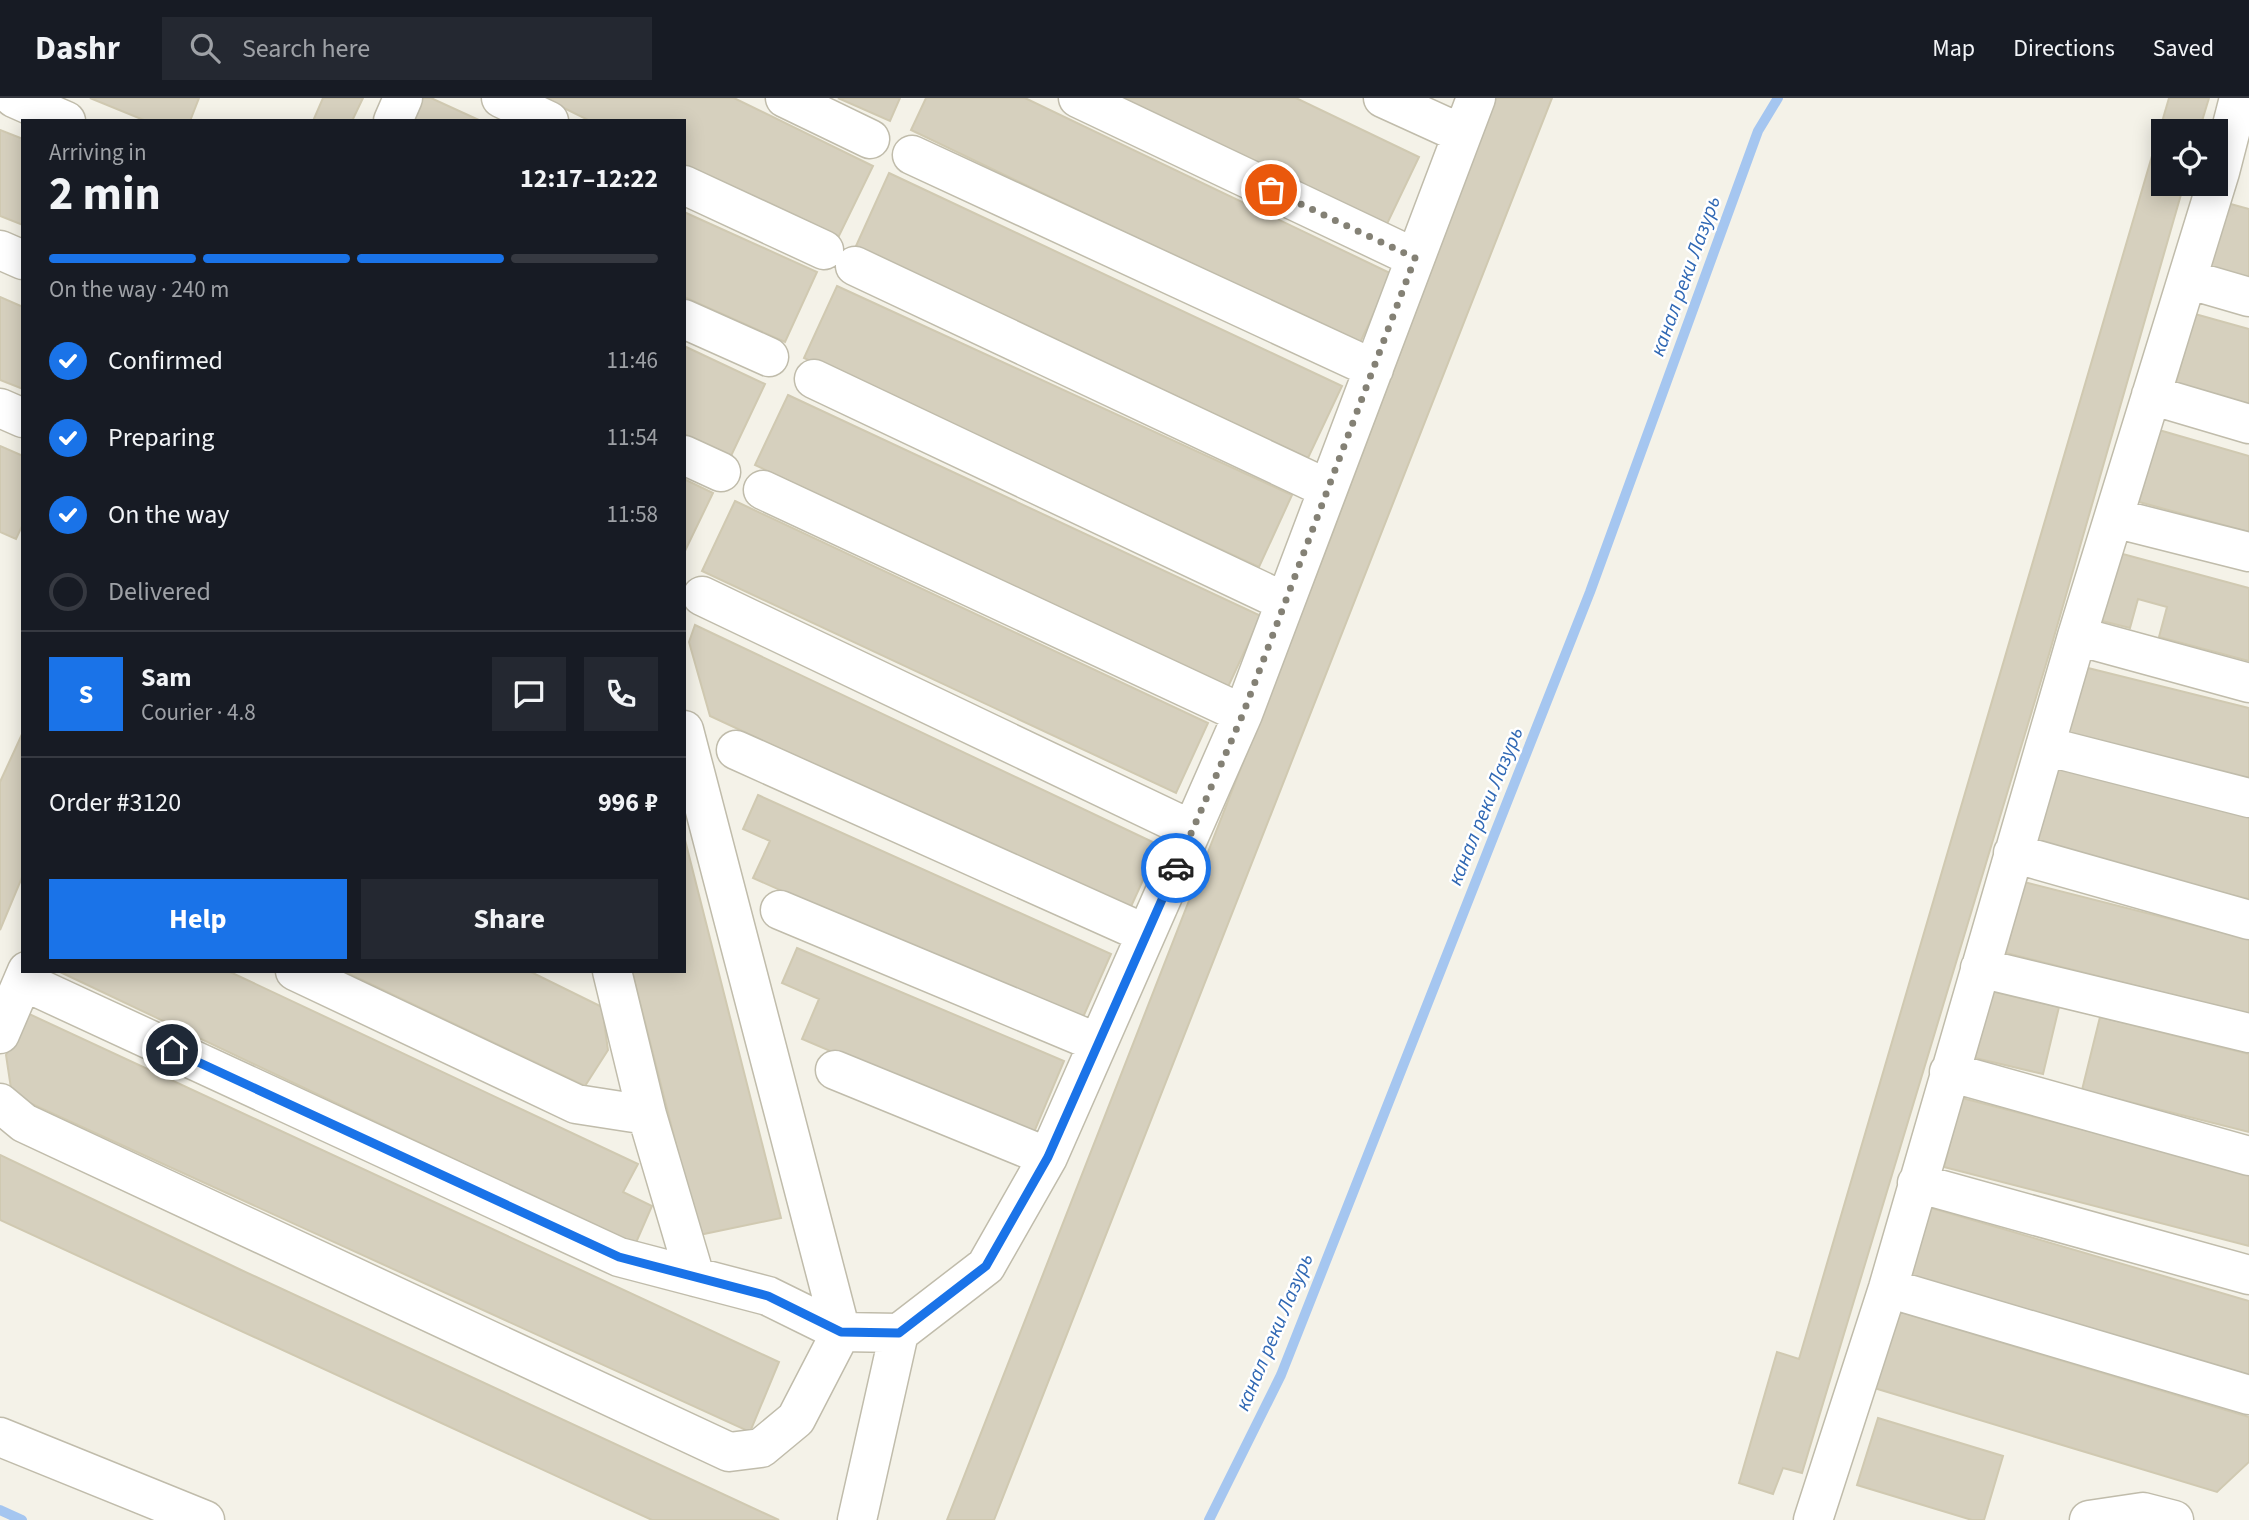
<!DOCTYPE html>
<meta charset="utf-8">
<style>
body{margin:0;font-family:"Source Sans 3",sans-serif;background:#242831;color:#f1f3f6;height:100vh;display:flex;flex-direction:column;font-size:26px;white-space:nowrap}
*{box-sizing:border-box;margin:0}
p{font-size:23px;color:#9ea1a6}
.icon{flex:none;width:38px;height:38px;fill:none;stroke:currentColor;stroke-width:2;stroke-linecap:round;stroke-linejoin:round}
.map{position:relative;flex:1;overflow:hidden}
.panel{position:absolute;left:21px;top:21px;width:665px;height:854px;display:flex;flex-direction:column;background:#171b24;border-radius:0px;box-shadow:0 4px 18px #0003}
.panel>*{flex:none}
.buttons{position:absolute;left:2151px;top:21px;display:grid;gap:14px}
.buttons a{display:grid;place-items:center;width:77px;height:77px;border-radius:0px;background:#171b24;box-shadow:0 4px 18px #0003;font-size:35px}
.pin{position:absolute;display:grid;place-items:center;width:60px;height:60px;color:#fff;margin:-30px;border:4px solid #fff;border-radius:50%;box-shadow:0 2px 7px #0007}
.courier{position:absolute;display:grid;place-items:center;width:70px;height:70px;margin:-35px;border:5px solid #1a73e8;border-radius:50%;background:#fff;color:#222;box-shadow:0 2px 9px #0007}
.headline em{font-style:normal;font-weight:700}
.headline div{display:flex;flex-direction:column-reverse}
.headline{display:flex;align-items:center;justify-content:space-between;height:119px;padding:0 28px}
h1{font-size:46px;font-weight:700;line-height:52px}
.bar{display:grid;grid-template-columns:repeat(4,1fr);gap:10px 7px;align-content:center;height:84px;padding:0 28px}
.bar i{height:9px;border-radius:5px;background:#363941}
.bar .selected{background:#1a73e8}
.bar p{grid-column:span 4}
.line{display:flex;align-items:center;gap:18px;padding:0 28px;border-top:2px solid #363941}
.line div{flex:1}
.round{display:grid;place-items:center;flex:none;width:74px;height:74px;border-radius:0px;background:#242831}
ol{padding:0 28px;list-style:none}
li{display:flex;align-items:center;gap:21px;height:77px}
li p{margin-inline-start:auto}
li .icon{padding:7px;border-radius:50%;background:#1a73e8;color:#fff;stroke-width:4}
li:last-child{color:#9ea1a6}
li i{width:38px;height:38px;border:4px solid #363941;border-radius:50%}
.action{display:flex;gap:14px;margin-top:auto;padding:14px 28px}
.action a{flex:1;height:80px;border-radius:0px;background:#1a73e8;color:#fff;font-size:28px;font-weight:700;line-height:80px;text-align:center}
.action a+a{background:#242831;color:#f1f3f6}
header{display:flex;align-items:center;gap:42px;box-sizing:border-box;height:98px;padding:0 35px;background:#171b24;border-bottom:2px solid #363941}
header strong{font-size:33px}
nav{display:flex;gap:38px;margin-inline-start:auto;font-size:24px}
.search{width:490px;height:63px;background:#242831;display:flex;align-items:center;gap:18px;box-sizing:border-box;padding:0 24px;border-radius:0px;color:#9ea1a6;font-size:26px}
.map>svg:first-child{display:block}
</style>
<header>
<strong>Dashr</strong>
<div class="search"><svg class="icon" aria-label="search" viewBox="0 0 24 24"><circle cx="10" cy="10" r="6"/><path d="M15 15l6 6"/></svg>Search here</div>
<nav><a>Map</a><a>Directions</a><a>Saved</a></nav>
</header>
<div class="map">
<svg width="2249" height="1422" viewBox="0 0 2249 1422">
<rect width="100%" height="100%" fill="#f4f2e8"/>
<g fill="none" stroke-linecap="round" stroke-linejoin="round">
<!-- stream -->
<path stroke="#a5c6f0" stroke-width="10" d="M 0,1412 L 22,1422
M 1209,1422 L 1281,1277 L 1590,494 L 1758,33 L 1778,0"/>
</g>
<!-- building -->
<path fill="#d6d0be" stroke="#d0c9b1" stroke-width="2" d="M 90,0 L 199,0 L 190,23 L 146,23 Z
M 323,0 L 363,0 L 352,23 L 313,23 Z
M 420,0 L 431,0 L 481,23 L 410,23 Z
M 544,0 L 734,0 L 873,68 L 836,144 L 684,69 L 684,23 L 590,23 Z
M 838,0 L 900,0 L 890,23 Z
M 926,0 L 1025,0 L 1392,176 L 1359,247 L 911,32 Z
M 1119,0 L 1296,0 L 1419,59 L 1386,128 Z
M 1496,0 L 1552,0 L 994,1422 L 947,1422 L 1328,447 Z
M 2169,0 L 2209,0 L 2199,33 L 2163,33 L 2163,86 L 2184,86 L 2050,553 L 1802,1375 L 1783,1370 L 1773,1396 L 1739,1385 L 1777,1254 L 1799,1261 Z
M 0,32 L 23,41 L 23,127 L 0,118 Z
M 889,75 L 1342,288 L 1308,360 L 856,148 Z
M 2227,105 L 2249,111 L 2249,183 L 2208,171 Z
M 684,114 L 817,174 L 785,244 L 684,199 Z
M 837,188 L 1292,397 L 1259,469 L 804,260 Z
M 0,199 L 23,209 L 23,291 L 0,282 Z
M 2195,216 L 2249,231 L 2249,306 L 2176,285 Z
M 684,248 L 765,286 L 731,358 L 684,336 Z
M 788,297 L 1261,518 L 1228,589 L 755,367 Z
M 2159,332 L 2249,358 L 2249,434 L 2139,404 Z
M 0,348 L 23,358 L 23,426 L 16,441 L 0,434 Z
M 684,381 L 713,395 L 684,455 Z
M 735,403 L 1208,625 L 1176,695 L 702,473 Z
M 2119,455 L 2249,490 L 2249,563 L 2159,539 L 2167,509 L 2138,501 L 2130,530 L 2102,523 Z
M 695,527 L 1159,747 L 1129,813 L 710,618 L 689,544 Z
M 2084,569 L 2249,610 L 2249,682 L 2067,637 Z
M 23,634 L 23,777 L 0,832 L 0,684 Z
M 2050,668 L 2249,716 L 2249,801 L 2031,749 Z
M 758,697 L 1111,856 L 1080,926 L 753,780 L 770,743 L 743,731 Z
M 684,738 L 781,1120 L 699,1137 L 632,873 L 684,873 Z
M 2024,784 L 2249,841 L 2249,916 L 2006,855 Z
M 797,850 L 1064,963 L 1032,1039 L 802,941 L 819,901 L 782,885 Z
M 58,873 L 228,873 L 638,1066 L 623,1094 L 652,1108 L 635,1147 Z
M 343,873 L 529,873 L 602,909 L 608,952 L 585,988 Z
M 1991,893 L 2059,909 L 2043,976 L 1975,960 Z
M 27,915 L 779,1264 L 750,1334 L 12,997 L 6,957 Z
M 2100,919 L 2249,956 L 2249,1034 L 2082,992 Z
M 1962,1000 L 2249,1075 L 2249,1148 L 1944,1069 Z
M 0,1057 L 239,1171 L 779,1422 L 652,1422 L 0,1122 Z
M 1928,1109 L 2249,1203 L 2249,1277 L 1908,1177 Z
M 1894,1212 L 2249,1319 L 2249,1364 L 2217,1394 L 1871,1289 Z
M 1878,1320 L 2003,1358 L 1984,1422 L 1972,1422 L 1857,1387 Z"/>
<g fill="none" stroke-linecap="round" stroke-linejoin="round">
<defs>
<path id="minor" d="M 14,0 L 66,23
M 501,0 L 549,23
M 785,0 L 870,41
M 1078,0 L 1415,160
M 1383,0 L 1462,36
M 393,23 L 403,0
M 912,57 L 1374,271
M 684,87 L 824,152
M 0,152 L 23,162
M 855,168 L 1328,391
M 2187,181 L 2249,199
M 684,221 L 769,259
M 814,281 L 1285,504
M 2151,297 L 2249,326
M 0,310 L 23,320
M 684,357 L 721,374
M 763,392 L 1243,616
M 2114,420 L 2249,454
M 702,498 L 1192,732
M 2077,538 L 2249,585
M 2045,648 L 2249,700
M 736,652 L 1146,836
M 2013,755 L 2249,822
M 780,812 L 1098,945
M 1980,870 L 2249,935
M 295,873 L 576,1006 L 647,1017
M 612,873 L 647,1017 L 695,1179
M 23,883 L 619,1159 L 768,1198 L 841,1234 L 899,1235
M 0,936 L 27,873
M 835,972 L 1048,1059
M 1949,974 L 2249,1058
M 0,1005 L 24,1025 L 729,1354 L 761,1350 L 796,1321 L 841,1234 L 684,632
M 1917,1085 L 2249,1177
M 1888,1190 L 2249,1297
M 0,1339 L 205,1422
M 857,1422 L 899,1235 L 986,1168 L 1048,1059 L 1243,616 L 1476,0
M 1813,1422 L 1888,1190 L 2077,538 L 2220,74 L 2239,0
M 2089,1422 L 2143,1414 L 2174,1422"/>
</defs>
<!-- minor casing -->
<use href="#minor" stroke="#c0bcab" stroke-width="41"/>
<!-- minor -->
<use href="#minor" stroke="#fff" stroke-width="38"/>
</g>
<g fill="none" stroke-linecap="round" stroke-linejoin="round">
<!-- done -->
<path stroke="#848175" stroke-width="7" stroke-dasharray="0 12.6" d="M 1176,770 L 1243,616 L 1415,160 L 1271,92"/>
<!-- route -->
<path stroke="#1a73e8" stroke-width="9" d="M 172,952 L 619,1159 L 768,1198 L 841,1234 L 899,1235 L 986,1168 L 1048,1059 L 1176,770"/>
</g>
<g text-anchor="middle" dominant-baseline="central" stroke-width="5" stroke-linejoin="round" paint-order="stroke">
<!-- water labels -->
<g font-size="21" font-style="italic" fill="#3068b4" stroke="#fff">
<text transform="translate(1685 178) rotate(-70)">канал реки Лазурь</text>
<text transform="translate(1485 708) rotate(-68)">канал реки Лазурь</text>
<text transform="translate(1274 1234) rotate(-67)">канал реки Лазурь</text>
</g>
</g>
</svg>
<div class="buttons">
<a><svg class="icon" aria-label="locate" viewBox="0 0 24 24"><circle cx="12" cy="12" r="6"/><path d="M12 2v4M12 18v4M2 12h4M18 12h4"/></svg></a>
</div>
<div class="pin" style="left:1271px;top:92px;background:#ea580c"><svg class="icon" aria-label="bag" viewBox="0 0 24 24"><path d="M5 8h14l-1 12H6zM9 8a3 3 0 0 1 6 0"/></svg></div>
<div class="pin" style="left:172px;top:952px;background:#1f2937"><svg class="icon" aria-label="home" viewBox="0 0 24 24"><path d="M3 11l9-7 9 7M6 9v11h12V9"/></svg></div>
<div class="courier" style="left:1176px;top:770px"><svg class="icon" aria-label="car" viewBox="0 0 24 24"><path d="M5 17H2v-5l4-1 3-4h7l3 4 3 1v5h-3M9 17h6M6 11h13"/><circle cx="7" cy="17" r="2"/><circle cx="17" cy="17" r="2"/></svg></div>
<section class="panel">
<div class="headline"><div><h1>2 min</h1><p>Arriving in</p></div><em>12:17–12:22</em></div>
<div class="bar"><i class="selected"></i><i class="selected"></i><i class="selected"></i><i></i><p>On the way · 240 m</p></div>
<ol>
<li><svg class="icon" aria-label="check" viewBox="0 0 24 24"><path d="M5 12l5 5 9-10"/></svg>Confirmed<p>11:46</p></li>
<li><svg class="icon" aria-label="check" viewBox="0 0 24 24"><path d="M5 12l5 5 9-10"/></svg>Preparing<p>11:54</p></li>
<li><svg class="icon" aria-label="check" viewBox="0 0 24 24"><path d="M5 12l5 5 9-10"/></svg>On the way<p>11:58</p></li>
<li><i></i>Delivered</li>
</ol>
<div class="line" style="height:126px"><b class="round" style="background:#1a73e8;color:#fff">S</b><div><b>Sam</b><p>Courier · 4.8</p></div><a class="round"><svg class="icon" aria-label="chat" viewBox="0 0 24 24"><path d="M4 5h16v11H9l-5 4z"/></svg></a><a class="round"><svg class="icon" aria-label="phone" viewBox="0 0 24 24"><path d="M5 4h4l2 5-3 2q2 4 5 5l2-3 5 2v4C11 20 4 13 5 4z"/></svg></a></div>
<div class="line" style="height:91px"><div>Order #3120</div><b>996 ₽</b></div>
<div class="action"><a>Help</a><a>Share</a></div>
</section>
</div>
